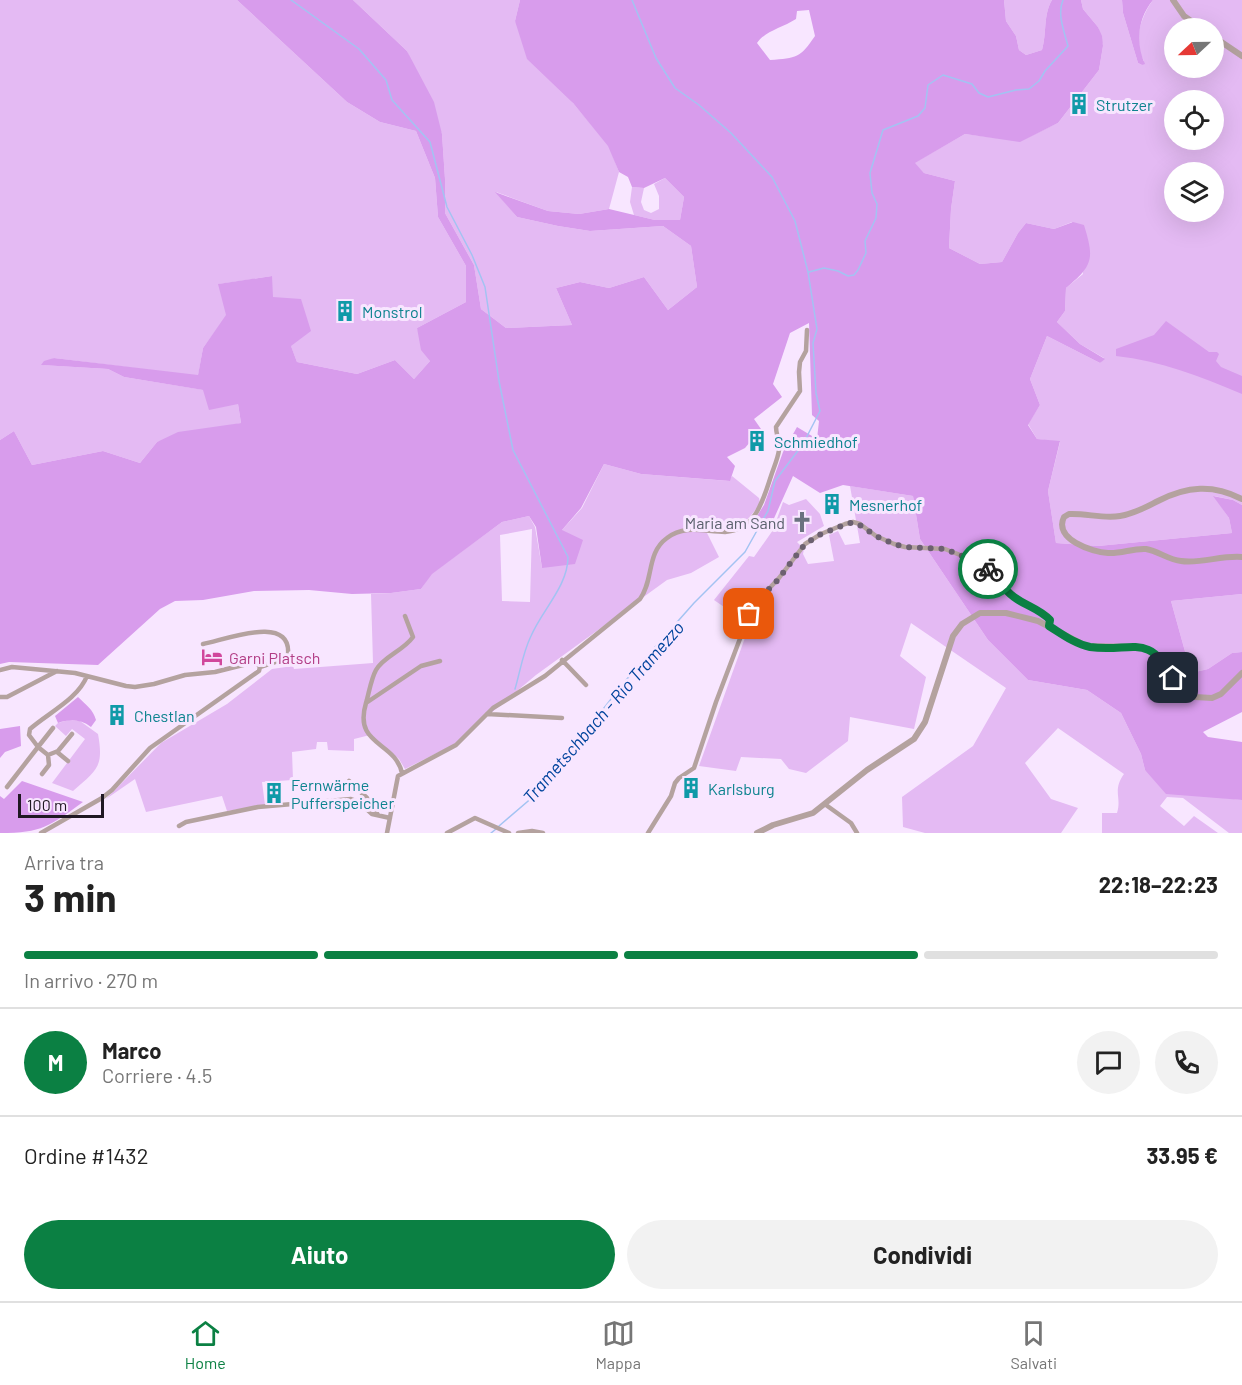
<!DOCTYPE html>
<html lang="it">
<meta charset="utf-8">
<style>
body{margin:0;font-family:Barlow,sans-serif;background:#f2f2f2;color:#222;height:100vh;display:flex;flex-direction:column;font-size:22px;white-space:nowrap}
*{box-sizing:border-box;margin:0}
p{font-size:20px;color:#767676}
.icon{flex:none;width:33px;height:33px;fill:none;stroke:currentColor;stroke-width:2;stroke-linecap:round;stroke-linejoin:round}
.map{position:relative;height:833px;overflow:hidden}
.side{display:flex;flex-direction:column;background:#fff;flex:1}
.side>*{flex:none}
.needle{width:39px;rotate:248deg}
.fabs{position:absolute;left:1164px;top:18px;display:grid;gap:12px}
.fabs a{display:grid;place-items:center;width:60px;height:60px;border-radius:50%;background:#fff;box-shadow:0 6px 24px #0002;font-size:30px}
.scale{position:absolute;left:18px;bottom:15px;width:86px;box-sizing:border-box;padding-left:6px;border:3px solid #201823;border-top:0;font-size:16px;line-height:21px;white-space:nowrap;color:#201823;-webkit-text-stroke:4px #f8e6ff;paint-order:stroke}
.pin{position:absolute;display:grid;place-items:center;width:51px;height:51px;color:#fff;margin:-26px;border-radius:12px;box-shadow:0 3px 9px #0006}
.courier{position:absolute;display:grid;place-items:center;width:60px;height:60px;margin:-30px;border:4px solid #0b8043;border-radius:50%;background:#fff;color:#222;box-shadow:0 2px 8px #0007}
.summary em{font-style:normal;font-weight:700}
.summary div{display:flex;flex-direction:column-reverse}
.summary{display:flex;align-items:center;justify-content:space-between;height:102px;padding:0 24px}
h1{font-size:39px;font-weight:700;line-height:45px}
.bar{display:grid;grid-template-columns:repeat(4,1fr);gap:9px 6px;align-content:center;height:72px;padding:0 24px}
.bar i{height:8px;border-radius:4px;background:#e0e0e0}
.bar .current{background:#0b8043}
.bar p{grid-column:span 4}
.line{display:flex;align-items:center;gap:15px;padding:0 24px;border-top:2px solid #e0e0e0}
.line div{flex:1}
.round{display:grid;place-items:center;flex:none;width:63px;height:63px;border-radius:32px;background:#f2f2f2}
.action{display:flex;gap:12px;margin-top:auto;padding:12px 24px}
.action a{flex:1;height:69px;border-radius:36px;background:#0b8043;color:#fff;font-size:24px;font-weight:700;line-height:69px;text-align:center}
.action a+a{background:#f2f2f2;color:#222}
.menu{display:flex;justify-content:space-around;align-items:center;height:84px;border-top:2px solid #e0e0e0;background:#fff;font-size:16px;color:#767676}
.menu a{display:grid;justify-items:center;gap:3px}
.menu .current{color:#0b8043}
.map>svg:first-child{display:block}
</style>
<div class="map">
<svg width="1242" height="833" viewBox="0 0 1242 833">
<rect width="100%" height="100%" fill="#f8e6ff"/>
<!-- green -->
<path fill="#e4baf3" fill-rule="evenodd" d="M 0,0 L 237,0 L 347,102 L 380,122 L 416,131 L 435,178 L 438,217 L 466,266 L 466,302 L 417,328 L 430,361 L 414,379 L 395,360 L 357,374 L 297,362 L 272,297 L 272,276 L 219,284 L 227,315 L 203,348 L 198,376 L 54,358 L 42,365 L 108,369 L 124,377 L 204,390 L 238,404 L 241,423 L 157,442 L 140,463 L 103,451 L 32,465 L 14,431 L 0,440 Z
M 353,0 L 520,0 L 515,21 L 573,103 L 609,146 L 619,172 L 609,209 L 579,214 L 548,211 L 496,192 L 517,217 L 558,226 L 590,231 L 663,226 L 691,246 L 697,287 L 668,310 L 644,277 L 609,288 L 580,282 L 556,288 L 572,325 L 506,328 L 481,309 L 474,265 L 445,213 L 445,179 L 442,134 L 407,51 Z
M 1004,0 L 1052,0 C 1043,15 1047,33 1042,50 L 1026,55 L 1019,50 L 1016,36 L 1006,21 Z
M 1081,0 L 1122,0 L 1123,13 L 1138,63 L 1142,65 L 1144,61 C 1132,43 1141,16 1153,0 L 1242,0 L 1242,505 L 1233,500 L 1214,496 L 1229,518 L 1232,533 L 1098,546 L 1056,543 L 1048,491 L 1060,442 L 1037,439 L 1028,424 L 1040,405 L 1030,379 L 1047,336 L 1100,363 L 1104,358 L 1080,344 L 1057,322 L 1065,311 L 1066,288 L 1083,274 L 1072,222 L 1054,229 L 1026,223 L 1018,233 L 1002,262 L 980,264 L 949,248 L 951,209 L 955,181 L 924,173 L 914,163 L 965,134 L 1020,141 L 1058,123 L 1099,70 L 1103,46 L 1098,27 L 1083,9 ZM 1174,28 L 1214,28 L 1214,68 L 1174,68 ZM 1174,100 L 1214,100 L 1214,140 L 1174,140 ZM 1174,172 L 1214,172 L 1214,212 L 1174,212 Z
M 665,178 L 684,197 L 680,220 L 655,220 L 634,215 L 630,202 L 632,187 L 644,188 L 641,202 L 644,210 L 651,213 L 659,209 L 659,196 L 654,184 Z
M 604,464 L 641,474 L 729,481 L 732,476 L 759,498 L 760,503 C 743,529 737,527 707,533 L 719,557 L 691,573 L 667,580 L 536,675 L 453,745 L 405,769 L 399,759 L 370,735 L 354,739 L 354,751 L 328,750 L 327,742 L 317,742 L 316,749 L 292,752 L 293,780 L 262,782 L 265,805 L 227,811 L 222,796 L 146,812 L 135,779 L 106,799 L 161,743 L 227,704 L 272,669 L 293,666 L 294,669 L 373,663 L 371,594 L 391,593 L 421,589 L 431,574 L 502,522 L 529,516 L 535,527 L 542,568 L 562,530 L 582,508 ZM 532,529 L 530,602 L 502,601 L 500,535 Z
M 850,486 L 913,496 L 920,539 L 988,640 L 1028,680 L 1087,690 L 1121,713 L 1141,754 L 1145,770 L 1208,796 L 1242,800 L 1242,833 L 1229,833 L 1183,798 L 1167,797 L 1160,806 L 1184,826 L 1194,816 L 1218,833 L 1102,833 L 1102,813 L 1117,813 C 1122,797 1112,791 1124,774 L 1058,728 L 1025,763 L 1051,799 L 1078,808 L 1061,833 L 925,833 L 903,827 L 902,797 L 973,746 L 1006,688 L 911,623 L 900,656 L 926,677 L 914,729 L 850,717 L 848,741 L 806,773 L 789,769 L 781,759 L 741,757 L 736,771 L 699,766 L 756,607 L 746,604 L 737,616 L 714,600 L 749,556 L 754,557 L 773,530 L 783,502 L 789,505 L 806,499 L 820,514 L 824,526 L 797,542 L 804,549 L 803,554 L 808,564 L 834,561 L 829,535 L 838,531 L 845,545 L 860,543 Z
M 1242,594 L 1242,652 L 1232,653 L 1208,669 L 1191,673 L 1171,601 Z
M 69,720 L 80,721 L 98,734 C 104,767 97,770 73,791 L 52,783 L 85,739 L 72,729 L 66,736 L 55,726 L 58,723 Z"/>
<!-- forest -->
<path fill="#d89cec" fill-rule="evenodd" d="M 237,0 L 353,0 L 407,51 L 434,102 L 442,134 L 445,179 L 445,213 L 474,265 L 481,309 L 506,328 L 572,325 L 556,288 L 580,282 L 609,288 L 644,277 L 668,310 L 697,287 L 691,246 L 663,226 L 590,231 L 558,226 L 517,217 L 495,192 L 548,211 L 579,214 L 609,209 L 655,220 L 680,220 L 684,197 L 665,178 L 644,188 L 632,187 L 628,177 L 619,172 L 608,146 L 573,103 L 527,59 L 515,21 L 520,0 L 1004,0 L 1006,21 L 1016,36 L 1019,50 L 1026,55 L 1042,50 C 1047,33 1043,15 1052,0 L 1081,0 L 1083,9 L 1098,27 L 1102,36 L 1103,46 L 1099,70 L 1058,123 L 1020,142 L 965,134 L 915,163 L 924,173 L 955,181 L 951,209 L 949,248 L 980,264 L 1002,262 L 1018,233 L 1026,223 L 1054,229 L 1073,222 L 1084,225 C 1094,258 1094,265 1066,288 L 1065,311 L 1057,322 L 1080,344 L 1105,359 L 1100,363 L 1047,336 L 1030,379 L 1040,405 L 1028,425 L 1037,439 L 1060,441 L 1048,491 L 1056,543 L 1098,546 L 1232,533 L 1229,518 L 1213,496 L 1233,500 L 1242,505 L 1242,594 L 1171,601 L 1191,673 L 1208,669 L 1232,653 L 1242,652 L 1242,712 L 1203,732 L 1208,737 L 1242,742 L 1242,800 L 1166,794 L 1145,770 L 1141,754 L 1121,713 L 1087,690 L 1028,680 L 988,640 L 920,539 L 913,496 L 843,485 L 820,493 L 793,476 L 771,525 L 755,519 L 764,505 L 783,452 L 797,427 L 817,439 L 819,421 L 812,415 L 809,323 L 790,333 L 773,384 L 782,397 L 754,419 L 761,429 L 745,448 L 727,457 L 735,466 L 730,481 L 641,474 L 604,464 L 581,508 L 562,530 L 583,540 L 575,564 L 542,568 L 536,527 L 529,516 L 502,522 L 432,574 L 421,589 L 391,593 L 352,594 L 309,590 L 254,591 L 203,600 L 175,601 L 160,609 L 98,665 L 9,662 L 0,664 L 0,440 L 14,431 L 32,465 L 103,451 L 140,463 L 157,442 L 178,432 L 241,423 L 238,404 L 209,410 L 203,390 L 124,377 L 108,369 L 41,365 L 44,361 L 54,358 L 198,375 L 203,348 L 226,315 L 218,284 L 272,276 L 273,297 L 301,299 L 311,331 L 291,346 L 297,362 L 357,374 L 395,360 L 414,379 L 430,361 L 421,350 L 417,328 L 466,302 L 466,266 L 438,217 L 435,178 L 416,131 L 380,122 L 347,102 ZM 809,10 L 815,36 C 800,58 797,58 770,60 L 757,43 C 765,31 782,28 796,19 L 797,11 Z
M 1122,0 L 1153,0 C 1138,18 1135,43 1145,64 L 1142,65 L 1138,63 L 1123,13 Z
M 1166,321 L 1209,352 L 1217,352 L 1219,354 L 1216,361 L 1221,367 L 1242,376 L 1242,394 C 1200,376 1161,361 1116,356 L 1116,349 L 1154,335 Z
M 78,697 C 86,705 93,709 96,720 L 91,727 C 80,719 70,719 58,723 L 55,716 Z
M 20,726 L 21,746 L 5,752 L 0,758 L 0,729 Z
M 22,781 L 83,802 C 50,826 42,833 0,833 L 0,796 L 4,799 Z"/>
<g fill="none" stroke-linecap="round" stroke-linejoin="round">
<!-- stream -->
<path stroke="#a3c3f2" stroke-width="1.5" d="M 291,0 L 359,49 L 386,80 L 392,100 L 430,142 L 447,207 L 472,255 L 485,287 L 499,381 L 513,450 L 568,557 C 568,586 542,610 531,636 C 523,652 520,672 515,689
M 632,0 L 656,58 L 675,88 L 699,105 L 731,133 L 772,177 L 795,221 L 808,272 L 817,329 L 813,343 L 816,393 L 820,411 L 803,444 L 775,481 L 768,511 L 761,523
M 809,272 L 824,268 L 838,271 L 848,276 L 854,275 L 858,270 L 866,253 L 865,241 L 876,218 L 877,204 L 872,193 L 870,173 L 883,130 L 918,116 L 925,108 L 928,85 L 943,75 L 972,84 L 979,93 L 988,97 L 1016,90 L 1029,89 L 1039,81 L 1045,71 L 1068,46 C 1064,31 1057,14 1063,0
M 499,826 L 534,796 L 631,674 L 694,603 L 745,552 L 759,527
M 491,833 L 496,829"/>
<!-- minor -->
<path stroke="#b4a29f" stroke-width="4.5" d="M 750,521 L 773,529
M 203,644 C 225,640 292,613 288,655 L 284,659 L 260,667
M 562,660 L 586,685
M 0,670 L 12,667 L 75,673 L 126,686 L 135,687 L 154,684 L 185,675 L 215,672 L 255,662 L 260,667 L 259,671 L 150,748 L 112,790 L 102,798 L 41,833
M 0,697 L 7,697 L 57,671
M 366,703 C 369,693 371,679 376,670 C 384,656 403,651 413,637 L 405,616
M 487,714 L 562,718
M 53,728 L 38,747 L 29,735 L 30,729 C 48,713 78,699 87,676
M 57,752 L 68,761
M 402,773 C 395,741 353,746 366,703 L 421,666 L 440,661
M 42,774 L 49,765 L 48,755
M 349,781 L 367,798 L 378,815
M 7,787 L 38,747 L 48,755 L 58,751 L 72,734
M 826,805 L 851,823 L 857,833
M 179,826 L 186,822 L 258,807 L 351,799 L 359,802 L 372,814 L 390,818
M 387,833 L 398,776 L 456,745 L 493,708 L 545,676 L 640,599 C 654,580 646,553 667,538 C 685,524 705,532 725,532 C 756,530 763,500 771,476 C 774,467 778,458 779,450 C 780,441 776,435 776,427 L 800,391 L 799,372 L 800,362 L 806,351 L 807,330
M 447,833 L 475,818 L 509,833
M 518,833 L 532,831 L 543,833
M 648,833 L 671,796 L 675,783 L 679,778 L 694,768 L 716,702 L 752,607 L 779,578 L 805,544 L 821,534 L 845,524 L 853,522 L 860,524 L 876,536 L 894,544 L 905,547 L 945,549 L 983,564 L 1005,591 L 1016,599 L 1043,613 L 1050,620 L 1049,626"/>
<!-- tertiary -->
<path stroke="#b4a29f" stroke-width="6" d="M 1173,0 L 1184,16 L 1201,28
M 1214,37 L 1242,56
M 1242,499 C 1213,484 1187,486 1158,501 C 1146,507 1134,514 1120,516 C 1103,519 1086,513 1069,514 L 1064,517 C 1053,539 1092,552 1108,553 C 1121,554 1133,548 1146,549 C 1158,551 1169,560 1181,561 C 1201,564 1222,555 1242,557
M 757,833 L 773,825 L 813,813 L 867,770 L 914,739 L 925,722 L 953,636 L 962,624 L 980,613 L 1006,613 L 1038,621 L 1086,646 L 1142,647 L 1160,658 L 1179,687 L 1195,697 L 1212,698 L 1221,694 L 1242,673"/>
</g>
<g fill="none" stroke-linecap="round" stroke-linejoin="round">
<!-- done -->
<path stroke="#6c6070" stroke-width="6" stroke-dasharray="0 10.8" d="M 749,614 L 755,603 L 776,582 L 805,544 L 821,534 L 849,523 L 857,523 L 876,536 L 894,544 L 905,547 L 945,549 L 983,564 L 988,569"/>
<!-- route -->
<path stroke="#0b8043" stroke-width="8" d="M 988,569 C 997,578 1003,589 1014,597 C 1026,606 1040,609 1050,620 L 1049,626 C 1062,634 1075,644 1090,647 C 1131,653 1148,631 1173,678"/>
</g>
<!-- icons -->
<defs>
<symbol id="building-bare" viewBox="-9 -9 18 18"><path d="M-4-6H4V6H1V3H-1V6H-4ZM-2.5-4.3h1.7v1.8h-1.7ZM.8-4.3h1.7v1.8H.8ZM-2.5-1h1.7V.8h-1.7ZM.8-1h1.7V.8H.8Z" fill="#0f9aa8" stroke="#f8e6ff" stroke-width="2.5" paint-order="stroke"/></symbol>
<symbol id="church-bare" viewBox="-9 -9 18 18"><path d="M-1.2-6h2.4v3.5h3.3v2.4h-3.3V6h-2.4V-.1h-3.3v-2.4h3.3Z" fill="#6b7280" stroke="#f8e6ff" stroke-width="2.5" paint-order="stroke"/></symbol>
<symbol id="hotel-bare" viewBox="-9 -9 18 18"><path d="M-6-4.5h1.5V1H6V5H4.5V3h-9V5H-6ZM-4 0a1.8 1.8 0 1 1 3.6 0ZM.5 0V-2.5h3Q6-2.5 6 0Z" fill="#d1479c" stroke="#f8e6ff" stroke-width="2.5" paint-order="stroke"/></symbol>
</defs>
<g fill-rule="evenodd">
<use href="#building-bare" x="1064" y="89" width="30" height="30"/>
<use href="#building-bare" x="330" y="296" width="30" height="30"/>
<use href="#building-bare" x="742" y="426" width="30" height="30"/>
<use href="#building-bare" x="817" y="489" width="30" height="30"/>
<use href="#church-bare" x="787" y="507" width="30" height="30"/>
<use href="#hotel-bare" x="197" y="642" width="30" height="30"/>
<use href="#building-bare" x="102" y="700" width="30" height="30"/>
<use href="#building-bare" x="676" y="773" width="30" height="30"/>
<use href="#building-bare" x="259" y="778" width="30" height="30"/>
</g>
<g text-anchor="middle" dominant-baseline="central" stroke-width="6" stroke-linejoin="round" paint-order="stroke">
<!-- culture labels -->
<g font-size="16" fill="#0d838f" stroke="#f8e6ff" text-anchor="start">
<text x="1096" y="104">Strutzer</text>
<text x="362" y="311">Monstrol</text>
<text x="774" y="441">Schmiedhof</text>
<text x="849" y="504">Mesnerhof</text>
<text x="134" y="715">Chestlan</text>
<text x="291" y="784">Fernwärme<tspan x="291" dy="18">Pufferspeicher</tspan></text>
<text x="708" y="788">Karlsburg</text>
</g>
<!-- worship labels -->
<g font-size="16" fill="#5b616d" stroke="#f8e6ff" text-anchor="end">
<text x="785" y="522">Maria am Sand</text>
</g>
<!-- hotel labels -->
<g font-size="16" fill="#b23c85" stroke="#f8e6ff" text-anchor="start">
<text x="229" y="657">Garni Platsch</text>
</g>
<!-- water labels -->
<g font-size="18" font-style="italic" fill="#00449d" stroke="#f8e6ff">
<text transform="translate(603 712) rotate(-49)">Trametschbach - Rio Tramezzo</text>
</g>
</g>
</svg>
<div class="fabs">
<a><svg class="needle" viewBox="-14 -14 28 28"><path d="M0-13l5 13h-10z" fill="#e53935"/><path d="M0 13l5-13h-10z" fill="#767676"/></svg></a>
<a><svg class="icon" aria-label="locate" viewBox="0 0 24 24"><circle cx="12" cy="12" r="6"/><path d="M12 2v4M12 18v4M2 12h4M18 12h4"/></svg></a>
<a><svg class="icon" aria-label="layers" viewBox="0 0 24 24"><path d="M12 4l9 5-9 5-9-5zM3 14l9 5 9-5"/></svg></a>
</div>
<div class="scale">100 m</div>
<div class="pin" style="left:749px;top:614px;background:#ea580c"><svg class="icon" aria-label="bag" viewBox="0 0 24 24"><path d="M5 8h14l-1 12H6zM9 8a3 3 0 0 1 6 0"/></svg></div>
<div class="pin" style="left:1173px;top:678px;background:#1f2937"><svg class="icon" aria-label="home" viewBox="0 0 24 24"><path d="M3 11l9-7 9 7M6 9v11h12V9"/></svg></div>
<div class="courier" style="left:988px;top:569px"><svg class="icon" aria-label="bike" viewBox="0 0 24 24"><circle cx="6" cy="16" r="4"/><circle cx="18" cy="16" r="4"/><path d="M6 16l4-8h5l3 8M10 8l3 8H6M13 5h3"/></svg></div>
</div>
<section class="side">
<div class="summary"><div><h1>3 min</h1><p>Arriva tra</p></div><em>22:18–22:23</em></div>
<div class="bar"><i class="current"></i><i class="current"></i><i class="current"></i><i></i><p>In arrivo · 270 m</p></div>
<div class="line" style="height:108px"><b class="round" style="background:#0b8043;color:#fff">M</b><div><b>Marco</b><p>Corriere · 4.5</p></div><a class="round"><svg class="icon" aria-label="chat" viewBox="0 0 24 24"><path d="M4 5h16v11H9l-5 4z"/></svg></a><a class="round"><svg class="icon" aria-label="phone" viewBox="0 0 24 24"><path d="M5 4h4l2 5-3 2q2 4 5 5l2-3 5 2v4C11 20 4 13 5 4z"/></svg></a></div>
<div class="line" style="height:78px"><div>Ordine #1432</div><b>33.95 €</b></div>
<div class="action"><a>Aiuto</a><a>Condividi</a></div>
</section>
<nav class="menu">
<a class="current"><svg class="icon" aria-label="home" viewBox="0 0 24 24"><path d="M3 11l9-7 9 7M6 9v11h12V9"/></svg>Home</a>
<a><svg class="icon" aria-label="map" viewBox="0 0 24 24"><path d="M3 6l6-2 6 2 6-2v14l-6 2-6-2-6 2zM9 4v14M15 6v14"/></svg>Mappa</a>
<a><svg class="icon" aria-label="saved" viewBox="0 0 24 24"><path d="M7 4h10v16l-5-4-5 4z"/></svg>Salvati</a>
</nav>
